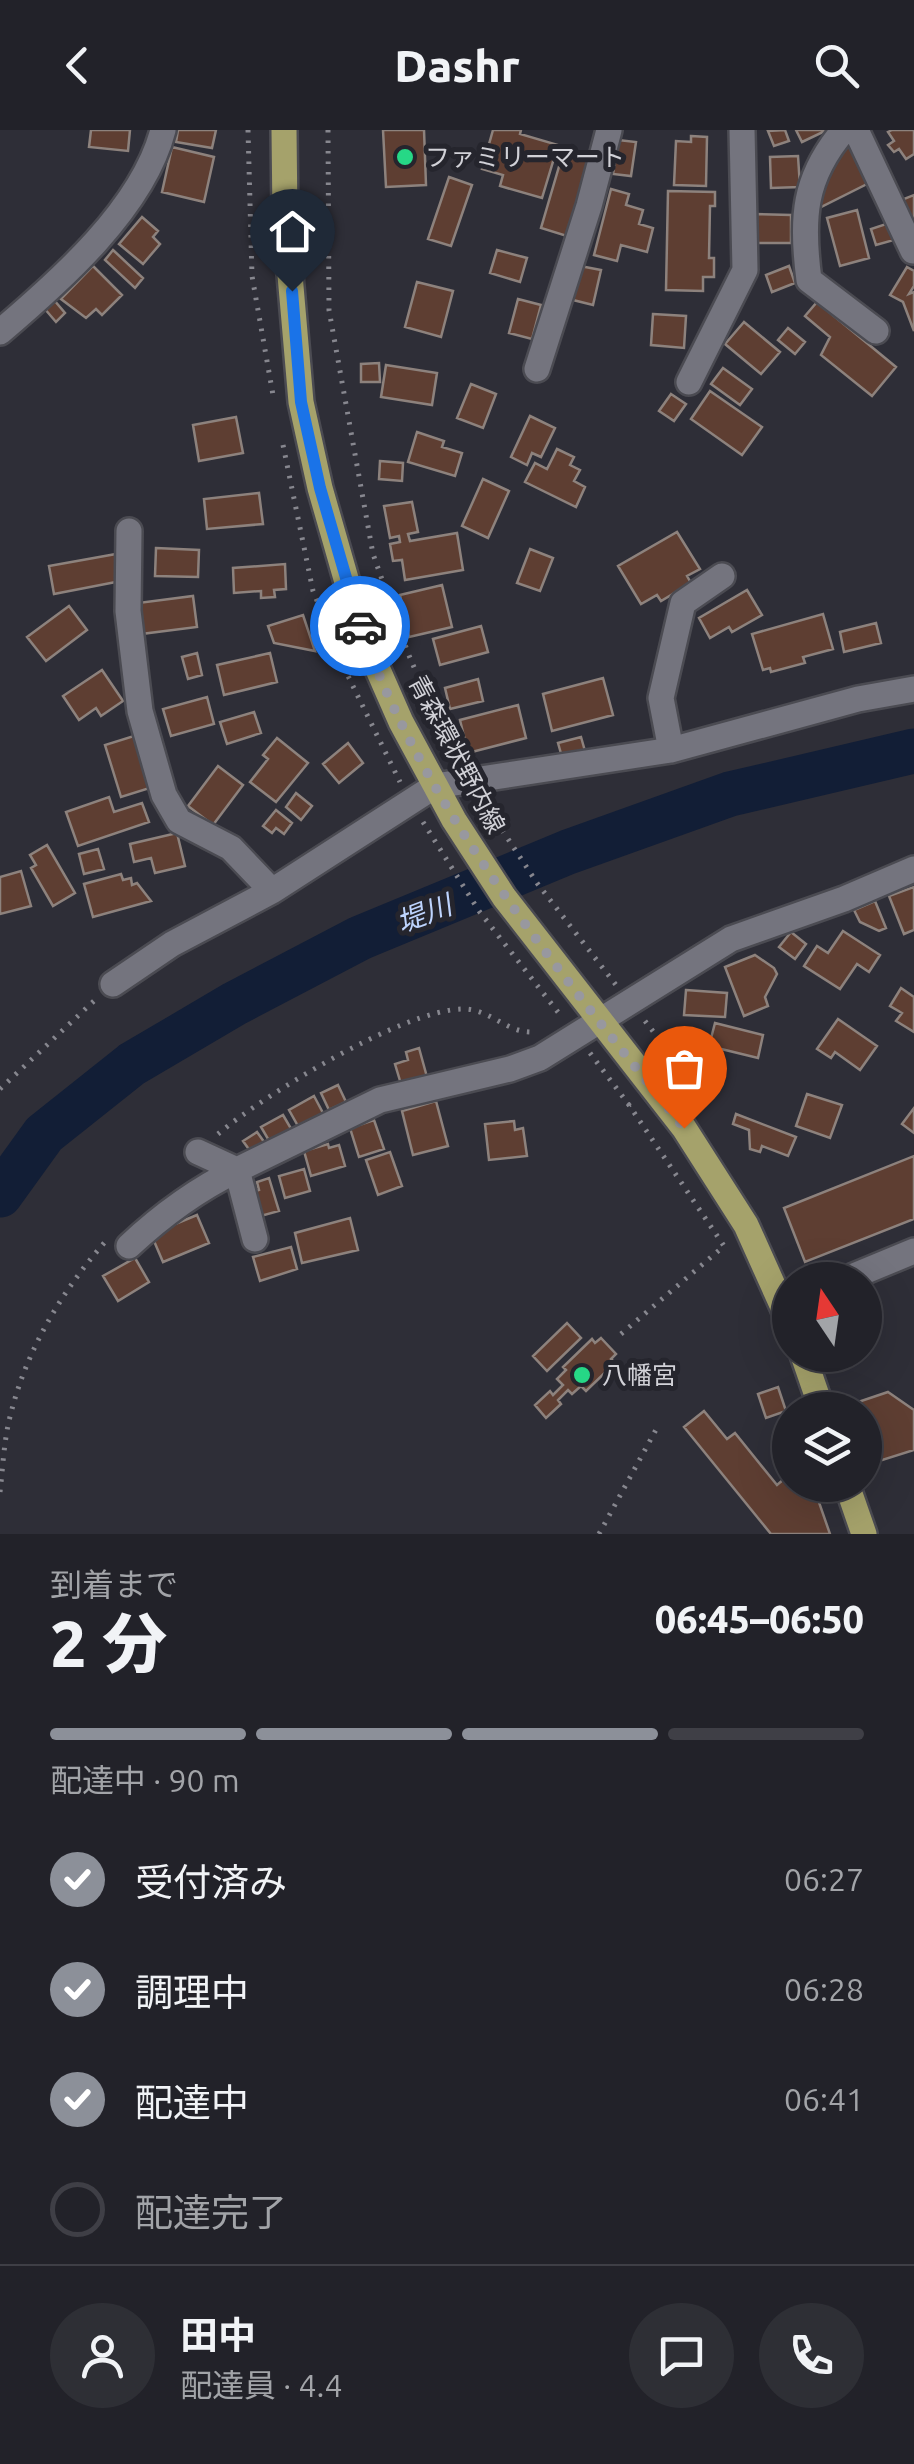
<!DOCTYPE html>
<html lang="ja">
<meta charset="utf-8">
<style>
body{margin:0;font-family:Ubuntu,"Noto Sans JP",sans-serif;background:#2e2f35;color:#f1f3f6;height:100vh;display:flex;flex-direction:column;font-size:38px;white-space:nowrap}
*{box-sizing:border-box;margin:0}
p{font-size:32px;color:#a2a4a8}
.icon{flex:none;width:55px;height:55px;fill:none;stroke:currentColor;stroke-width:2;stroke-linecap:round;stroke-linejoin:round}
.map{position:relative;height:1404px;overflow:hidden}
.details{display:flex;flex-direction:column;background:#222229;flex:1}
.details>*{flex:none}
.needle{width:65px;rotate:347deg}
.tools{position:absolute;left:772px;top:1132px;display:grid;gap:20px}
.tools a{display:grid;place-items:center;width:110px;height:110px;border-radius:50%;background:#222229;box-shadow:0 10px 40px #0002,0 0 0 2px #3f3f46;font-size:50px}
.pin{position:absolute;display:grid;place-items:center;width:85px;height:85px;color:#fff;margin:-102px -42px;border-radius:50% 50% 50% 0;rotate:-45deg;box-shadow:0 0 10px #0007}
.pin .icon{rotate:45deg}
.courier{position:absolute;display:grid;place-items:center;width:100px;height:100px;margin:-50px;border:8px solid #1a73e8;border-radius:50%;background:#fff;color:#222;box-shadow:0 2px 12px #0007}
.headline em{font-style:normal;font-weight:800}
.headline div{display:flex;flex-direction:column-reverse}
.headline{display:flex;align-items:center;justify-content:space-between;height:170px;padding:0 50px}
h1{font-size:65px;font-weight:800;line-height:75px}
.bar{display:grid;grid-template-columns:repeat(4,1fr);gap:15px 10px;align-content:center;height:120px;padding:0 50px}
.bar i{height:12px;border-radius:8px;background:#3f3f46}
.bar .selected{background:#8c9099}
.bar p{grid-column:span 4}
.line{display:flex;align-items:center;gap:25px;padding:0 50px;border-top:2px solid #3f3f46}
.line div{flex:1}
.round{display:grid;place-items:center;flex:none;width:105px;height:105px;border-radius:52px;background:#2e2f35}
ol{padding:0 50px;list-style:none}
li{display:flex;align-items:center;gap:30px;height:110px}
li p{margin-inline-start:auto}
li .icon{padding:10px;border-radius:50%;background:#8c9099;color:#fff;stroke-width:4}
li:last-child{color:#a2a4a8}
li i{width:55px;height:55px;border:5px solid #3f3f46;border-radius:50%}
header{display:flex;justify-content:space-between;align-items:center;height:130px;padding:0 50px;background:#222229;font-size:45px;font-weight:800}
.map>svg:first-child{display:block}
</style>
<header><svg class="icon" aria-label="back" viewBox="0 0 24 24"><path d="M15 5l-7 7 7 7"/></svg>Dashr<svg class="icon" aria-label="search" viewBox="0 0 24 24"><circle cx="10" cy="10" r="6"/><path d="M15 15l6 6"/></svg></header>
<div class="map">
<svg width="914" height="1404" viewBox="0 0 914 1404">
<rect width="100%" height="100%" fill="#2e2e37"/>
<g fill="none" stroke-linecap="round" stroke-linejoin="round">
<!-- river -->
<path stroke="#121e36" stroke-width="45" d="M 0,1065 L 44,1004 L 132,934 L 234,874 L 360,808 L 568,722 L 730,664 L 914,621"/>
</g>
<!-- building -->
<path fill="#5e3e32" stroke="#8d827d" stroke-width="2.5" d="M 91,0 L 130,0 L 128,21 L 89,17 Z
M 178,0 L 216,0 L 212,18 L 176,12 Z
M 383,0 L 424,0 L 426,55 L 386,57 Z
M 493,0 L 521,0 L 520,4 L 558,15 L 542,68 L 500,56 L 503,45 L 482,39 Z
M 785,0 L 789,11 L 774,16 L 768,1 Z
M 796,0 L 827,0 L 802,12 Z
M 892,0 L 914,0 L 914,24 L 906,29 L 899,19 L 894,22 L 888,15 L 894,11 L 888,2 Z
M 691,6 L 707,7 L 706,56 L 674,55 L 676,11 L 691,12 Z
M 618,10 L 636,12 L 631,46 L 613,44 Z
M 849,13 L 869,53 L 819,78 L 824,44 Z
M 172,17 L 214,27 L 204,72 L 162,62 Z
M 563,23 L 592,31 L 570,107 L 541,98 Z
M 798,26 L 800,57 L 771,58 L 770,27 Z
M 449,47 L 472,55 L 451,116 L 428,109 Z
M 611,59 L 629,64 L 626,75 L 643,80 L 639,94 L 653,98 L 647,122 L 621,115 L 617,131 L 594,125 Z
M 668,61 L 715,62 L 715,76 L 710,76 L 709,128 L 714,128 L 714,147 L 703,147 L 703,161 L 666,160 Z
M 914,65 L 914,91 L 909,94 L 899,71 Z
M 857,80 L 869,128 L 840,136 L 827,88 Z
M 755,84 L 791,85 L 791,113 L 755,113 Z
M 142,87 L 158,101 L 153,107 L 160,114 L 143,134 L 119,114 Z
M 889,93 L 894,110 L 876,115 L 871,99 Z
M 113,120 L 143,148 L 135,158 L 105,130 Z
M 497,120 L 527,128 L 520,152 L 490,143 Z
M 93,136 L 122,165 L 102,185 L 96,179 L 86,188 L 61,169 Z
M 580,136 L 601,140 L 593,175 L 573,170 Z
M 789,136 L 795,153 L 772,162 L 766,145 Z
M 907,137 L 914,141 L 914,156 L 909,164 L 914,162 L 914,201 L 903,172 L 890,165 Z
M 417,152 L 453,161 L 441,207 L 405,197 Z
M 518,169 L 541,175 L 532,209 L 509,203 Z
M 54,170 L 65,183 L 56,192 L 44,178 Z
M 817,172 L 896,237 L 872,266 L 821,225 L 830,207 L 805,186 Z
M 653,184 L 686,186 L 684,218 L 651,215 Z
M 744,192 L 780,222 L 761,244 L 725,214 Z
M 788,198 L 805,212 L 795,224 L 778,210 Z
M 379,233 L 380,252 L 361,252 L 361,234 Z
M 386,235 L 437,243 L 432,275 L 381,267 Z
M 723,238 L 752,259 L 740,275 L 711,254 Z
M 471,254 L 496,264 L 483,298 L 457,288 Z
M 710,261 L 762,297 L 742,325 L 691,289 Z
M 671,264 L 686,274 L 674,291 L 659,281 Z
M 530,286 L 555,298 L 541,327 L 532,323 L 527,335 L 511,327 Z
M 236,287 L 243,323 L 199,331 L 193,295 Z
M 417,302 L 444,311 L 442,317 L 462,323 L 455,346 L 408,332 Z
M 557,319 L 574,327 L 570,335 L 580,340 L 574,351 L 585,357 L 576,377 L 525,352 L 535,333 L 547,339 Z
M 380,331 L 403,333 L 402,351 L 379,349 Z
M 483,349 L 509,361 L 488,408 L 462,396 Z
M 259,363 L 263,394 L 207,399 L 204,369 Z
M 412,372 L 418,402 L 408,404 L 410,411 L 457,403 L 463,440 L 405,450 L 402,430 L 393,431 L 390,414 L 400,412 L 399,406 L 390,408 L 384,376 Z
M 677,402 L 700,439 L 687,446 L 691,453 L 661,471 L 657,465 L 641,474 L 618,436 Z
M 156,418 L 199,420 L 198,447 L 155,446 Z
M 530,419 L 553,428 L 540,461 L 517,453 Z
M 116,424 L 121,451 L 54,464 L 49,436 Z
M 285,434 L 286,459 L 274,460 L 275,467 L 261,468 L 261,461 L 234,463 L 233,438 Z
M 442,455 L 452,497 L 409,507 L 400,465 Z
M 747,460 L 762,485 L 732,502 L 729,497 L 710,508 L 699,488 Z
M 193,466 L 197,497 L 141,504 L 138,473 Z
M 69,476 L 87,500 L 46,531 L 27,507 Z
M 823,484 L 833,519 L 803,527 L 805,533 L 771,542 L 770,538 L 763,540 L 752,504 Z
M 303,485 L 315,521 L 274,513 L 268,496 Z
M 876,493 L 881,513 L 844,522 L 840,502 Z
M 481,496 L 488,522 L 440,535 L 433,509 Z
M 197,523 L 202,545 L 188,549 L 182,527 Z
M 270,523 L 277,552 L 224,565 L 217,535 Z
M 102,540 L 123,571 L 101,586 L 96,578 L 79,590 L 63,566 Z
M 603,548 L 613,585 L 552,601 L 543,564 Z
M 478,549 L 483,571 L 450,579 L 445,558 Z
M 207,567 L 214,594 L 171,606 L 163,579 Z
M 518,575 L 526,608 L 468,623 L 460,590 Z
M 254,582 L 261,603 L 227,614 L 220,592 Z
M 137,605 L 153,657 L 121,667 L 105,615 Z
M 581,607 L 585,621 L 562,627 L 558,613 Z
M 277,608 L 308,633 L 276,672 L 250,652 L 268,629 L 263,625 Z
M 348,613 L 363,633 L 339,653 L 323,634 Z
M 218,636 L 243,655 L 213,695 L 188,676 Z
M 296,663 L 312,676 L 301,690 L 286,677 Z
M 109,667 L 114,682 L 142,673 L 149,692 L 78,716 L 66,682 Z
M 276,680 L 292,693 L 284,704 L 276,698 L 272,703 L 263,696 Z
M 177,703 L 185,736 L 155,743 L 151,728 L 134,732 L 130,714 Z
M 47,715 L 75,763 L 53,776 L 31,738 L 36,735 L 30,725 Z
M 98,719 L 104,739 L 84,744 L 79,724 Z
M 21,741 L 31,776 L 0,784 L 0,747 Z
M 121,744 L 123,750 L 131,748 L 132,755 L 137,753 L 151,771 L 93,787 L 84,754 Z
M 914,757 L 914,800 L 904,804 L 889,766 Z
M 875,771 L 886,798 L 879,801 L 860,792 L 854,780 Z
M 843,801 L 880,825 L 869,842 L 857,834 L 840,859 L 804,836 L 817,816 L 828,823 Z
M 791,802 L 806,814 L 795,829 L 779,817 Z
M 755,825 L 774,838 L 777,844 L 765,867 L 768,876 L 744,886 L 725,837 Z
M 901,858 L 914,867 L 914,902 L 896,891 L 902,883 L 890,876 Z
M 686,860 L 727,863 L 725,887 L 684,885 Z
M 838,889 L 877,916 L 860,940 L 835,922 L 831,928 L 817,919 Z
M 715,893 L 763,905 L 758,928 L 709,916 Z
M 419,918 L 427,947 L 401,954 L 395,934 L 408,930 L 406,922 Z
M 338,955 L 346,972 L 329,980 L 321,963 Z
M 807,964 L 842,975 L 830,1008 L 796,996 Z
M 314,966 L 323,983 L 298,996 L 289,980 Z
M 436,971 L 448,1016 L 413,1025 L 402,981 Z
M 914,978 L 914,1003 L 902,994 Z
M 736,984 L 796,1007 L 788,1026 L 762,1016 L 760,1022 L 750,1019 L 749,1000 L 733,994 Z
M 283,985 L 293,1002 L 271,1014 L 261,997 Z
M 374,990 L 384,1019 L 359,1027 L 350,998 Z
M 514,991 L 515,1000 L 523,998 L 527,1026 L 489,1030 L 485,994 Z
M 257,1002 L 267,1016 L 253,1025 L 243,1011 Z
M 328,1014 L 329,1018 L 339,1015 L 345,1036 L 311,1046 L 304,1021 Z
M 390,1022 L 402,1056 L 378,1065 L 366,1030 Z
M 914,1026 L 914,1089 L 805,1132 L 784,1078 Z
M 304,1039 L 310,1061 L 285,1068 L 279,1046 Z
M 269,1048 L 279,1081 L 257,1087 L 250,1063 L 259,1060 L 257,1052 Z
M 197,1085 L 209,1113 L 163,1132 L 151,1104 Z
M 350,1088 L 358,1120 L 302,1133 L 295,1103 Z
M 291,1117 L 297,1139 L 260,1151 L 253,1127 Z
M 135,1128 L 149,1152 L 118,1171 L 103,1146 Z
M 567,1193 L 581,1208 L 547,1241 L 533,1226 Z
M 601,1208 L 616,1224 L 611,1229 L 615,1233 L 586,1261 L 581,1256 L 572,1264 L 568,1260 L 558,1270 L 561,1274 L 546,1288 L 535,1275 L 550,1261 L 553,1265 L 563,1255 L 557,1249 L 566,1240 L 563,1237 L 592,1209 L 595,1213 Z
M 778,1257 L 786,1281 L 766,1288 L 758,1264 Z
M 888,1262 L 914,1280 L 914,1320 L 876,1332 L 865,1298 L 865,1294 L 872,1292 L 870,1283 L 865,1285 L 865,1280 L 857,1280 L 855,1273 Z
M 704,1281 L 727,1309 L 735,1303 L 777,1355 L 790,1344 L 790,1355 L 813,1355 L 830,1404 L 771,1404 L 684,1297 Z"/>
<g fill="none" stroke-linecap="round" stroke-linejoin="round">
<defs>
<path id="minor" d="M 844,0 C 803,48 801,89 809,150 L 876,201
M 856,0 L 913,121
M 0,202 C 60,151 143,78 163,0
M 537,239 L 589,76 L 609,0
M 689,252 L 745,140 L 742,0
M 129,401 L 128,481 L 140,581 L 164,665 L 179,691 L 231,718 L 272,761
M 671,620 L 661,568 L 683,473 L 722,446
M 113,854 L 172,814 L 272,761 L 435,656 L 671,620 L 858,569 L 914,559
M 198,1022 L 237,1040 L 380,970 L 510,939 L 540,928 L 731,809 L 844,769 L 914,739
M 129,1116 C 162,1085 196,1060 237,1040 L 255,1109
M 844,1150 L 914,1121"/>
<path id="major" d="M 284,0 L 285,87 L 301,272 L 320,358 L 361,501 L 401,592 L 454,690 L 504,767 L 684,998 L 746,1095 L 790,1193
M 803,1225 L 822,1280
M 847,1355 L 864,1404"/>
</defs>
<!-- minor casing -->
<use href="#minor" stroke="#4b4b52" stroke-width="30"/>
<!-- major casing -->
<use href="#major" stroke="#4b4b52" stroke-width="30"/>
<!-- path -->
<path stroke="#87878f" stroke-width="5" stroke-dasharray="2.5 8" stroke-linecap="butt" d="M 248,0 L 252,146 L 273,265
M 328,0 L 329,180 L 373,424 L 408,523 L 435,587 L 459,630
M 283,315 L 313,461 L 348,546 L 400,652
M 485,674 L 537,753 L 616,855
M 423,692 L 479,781 L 561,886
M 645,891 L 683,940 L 672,947
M 590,923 L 629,975
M 0,959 L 96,869
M 218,1004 C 264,965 402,880 462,879 C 489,878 506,903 533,902
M 621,1204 L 724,1116 L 629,975 L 634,972
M 0,1362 C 3,1336 4,1308 11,1283 C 27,1219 62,1161 105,1112
M 599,1404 L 658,1296"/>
<!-- minor -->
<use href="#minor" stroke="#74747e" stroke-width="25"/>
<!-- major -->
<use href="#major" stroke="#a5a26b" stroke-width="25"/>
</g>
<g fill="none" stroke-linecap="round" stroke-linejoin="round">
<!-- done -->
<path stroke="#98989f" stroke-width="10" stroke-dasharray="0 18" d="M 360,496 C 428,687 560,842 684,998"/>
<!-- route -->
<path stroke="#1a73e8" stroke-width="12" d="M 292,161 L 301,272 L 320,358 L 360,496"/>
</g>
<!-- markers -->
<g fill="#26d886" stroke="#25252d" stroke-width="4">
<circle cx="405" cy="27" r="10"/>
<circle cx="582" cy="1245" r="10"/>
</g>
<g text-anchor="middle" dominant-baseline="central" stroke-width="10" stroke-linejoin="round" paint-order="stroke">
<!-- poi labels -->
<g font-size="25" fill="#d1d1d7" stroke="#25252d" text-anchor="start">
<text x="425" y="27">ファミリーマート</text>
<text x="602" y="1245">八幡宮</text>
</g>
<!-- street labels -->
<g font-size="25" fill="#d1d1d7" stroke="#25252d">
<text transform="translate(457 624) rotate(62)">青森環状野内線</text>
</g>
<!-- water labels -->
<g font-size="28" font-style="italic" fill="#bed4fe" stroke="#25252d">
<text transform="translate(424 783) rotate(-21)">堤川</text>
</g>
</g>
</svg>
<div class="tools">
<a><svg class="needle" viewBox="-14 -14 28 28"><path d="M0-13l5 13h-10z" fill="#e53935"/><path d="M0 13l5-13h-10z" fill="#a2a4a8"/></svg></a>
<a><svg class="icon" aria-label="layers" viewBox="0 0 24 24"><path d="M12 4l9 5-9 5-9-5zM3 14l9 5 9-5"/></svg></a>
</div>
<div class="pin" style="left:684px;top:998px;background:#ea580c"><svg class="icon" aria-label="bag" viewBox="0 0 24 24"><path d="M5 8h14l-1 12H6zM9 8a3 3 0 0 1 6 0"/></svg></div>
<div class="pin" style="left:292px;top:161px;background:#1f2937"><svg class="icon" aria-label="home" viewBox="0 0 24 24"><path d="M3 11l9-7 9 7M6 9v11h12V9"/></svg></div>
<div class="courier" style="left:360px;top:496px"><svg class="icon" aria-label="car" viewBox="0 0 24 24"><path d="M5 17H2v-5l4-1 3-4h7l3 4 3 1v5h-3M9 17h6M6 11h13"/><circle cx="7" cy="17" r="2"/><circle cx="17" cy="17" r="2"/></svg></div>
</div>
<section class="details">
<div class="headline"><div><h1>2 分</h1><p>到着まで</p></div><em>06:45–06:50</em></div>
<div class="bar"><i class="selected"></i><i class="selected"></i><i class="selected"></i><i></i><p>配達中 · 90 m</p></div>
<ol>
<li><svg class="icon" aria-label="check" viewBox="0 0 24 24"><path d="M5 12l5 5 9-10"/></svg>受付済み<p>06:27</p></li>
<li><svg class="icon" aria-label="check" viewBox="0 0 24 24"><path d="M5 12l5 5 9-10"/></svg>調理中<p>06:28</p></li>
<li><svg class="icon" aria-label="check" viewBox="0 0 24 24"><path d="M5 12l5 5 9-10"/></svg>配達中<p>06:41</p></li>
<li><i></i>配達完了</li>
</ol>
<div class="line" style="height:180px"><a class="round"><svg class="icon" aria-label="person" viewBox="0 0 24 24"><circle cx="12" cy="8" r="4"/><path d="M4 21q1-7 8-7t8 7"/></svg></a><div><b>田中</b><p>配達員 · 4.4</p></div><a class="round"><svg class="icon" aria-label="chat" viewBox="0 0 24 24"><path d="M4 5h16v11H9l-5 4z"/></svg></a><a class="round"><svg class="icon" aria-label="phone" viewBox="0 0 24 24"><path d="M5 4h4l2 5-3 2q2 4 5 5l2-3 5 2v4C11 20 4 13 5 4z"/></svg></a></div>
</section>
